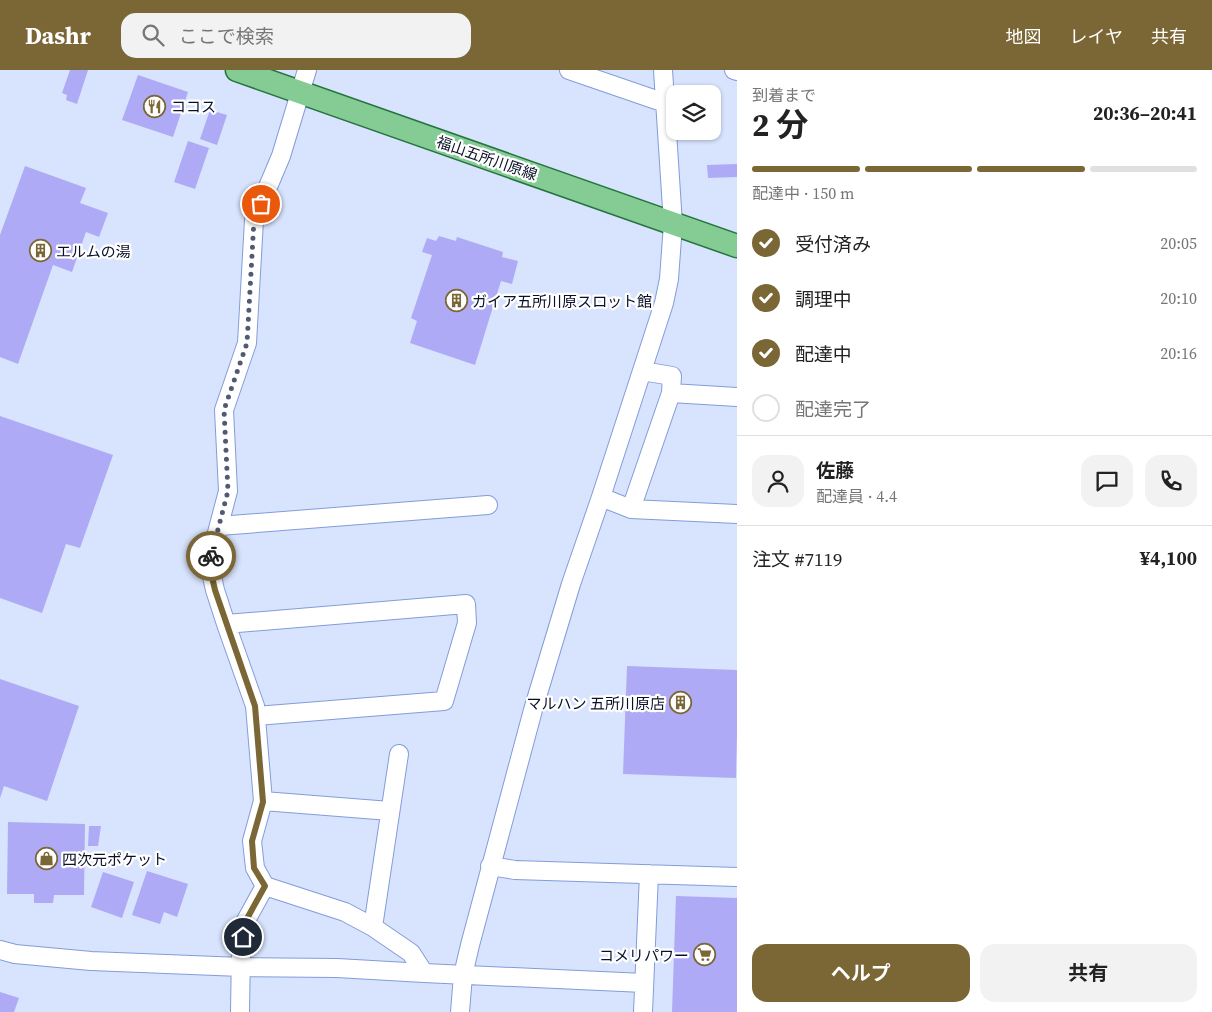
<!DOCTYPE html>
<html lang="ja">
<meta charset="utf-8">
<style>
body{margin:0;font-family:"Source Serif 4","Noto Sans JP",serif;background:#f2f2f2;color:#222;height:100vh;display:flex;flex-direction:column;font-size:19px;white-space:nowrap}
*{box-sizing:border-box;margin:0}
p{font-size:16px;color:#767676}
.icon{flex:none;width:28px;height:28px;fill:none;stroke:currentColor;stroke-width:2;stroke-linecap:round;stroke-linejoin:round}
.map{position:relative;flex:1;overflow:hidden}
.drawer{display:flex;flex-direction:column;background:#fff;width:475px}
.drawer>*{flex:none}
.buttons{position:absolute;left:666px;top:15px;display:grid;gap:10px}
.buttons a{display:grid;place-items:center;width:55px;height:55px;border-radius:10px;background:#fff;box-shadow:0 1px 4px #0004;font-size:25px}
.pin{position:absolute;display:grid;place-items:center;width:42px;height:42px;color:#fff;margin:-21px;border:2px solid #fff;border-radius:50%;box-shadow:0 1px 5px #0007}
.courier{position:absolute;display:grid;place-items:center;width:50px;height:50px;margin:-25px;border:4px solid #7b6635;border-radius:50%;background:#fff;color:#222;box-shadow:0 1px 6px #0007}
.overview em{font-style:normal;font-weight:700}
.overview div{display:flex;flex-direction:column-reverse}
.overview{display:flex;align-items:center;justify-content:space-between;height:85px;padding:0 15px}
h1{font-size:32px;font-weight:700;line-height:38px}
.bar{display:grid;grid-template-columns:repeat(4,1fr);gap:8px 5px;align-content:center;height:60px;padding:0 15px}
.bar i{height:6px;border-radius:4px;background:#e0e0e0}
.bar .active{background:#7b6635}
.bar p{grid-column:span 4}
.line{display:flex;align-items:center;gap:12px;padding:0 15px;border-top:1px solid #e0e0e0}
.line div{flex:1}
.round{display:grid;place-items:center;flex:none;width:52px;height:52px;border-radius:15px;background:#f2f2f2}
ol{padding:0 15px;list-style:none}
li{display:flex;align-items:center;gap:15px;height:55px}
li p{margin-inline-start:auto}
li .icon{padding:5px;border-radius:50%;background:#7b6635;color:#fff;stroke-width:4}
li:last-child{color:#767676}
li i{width:28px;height:28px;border:2px solid #e0e0e0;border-radius:50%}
.action{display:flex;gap:10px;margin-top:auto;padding:10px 15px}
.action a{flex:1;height:58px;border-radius:15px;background:#7b6635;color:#fff;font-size:20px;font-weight:700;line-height:58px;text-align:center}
.action a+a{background:#f2f2f2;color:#222}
header{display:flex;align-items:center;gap:30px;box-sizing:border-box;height:70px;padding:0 25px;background:#7b6635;color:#fff}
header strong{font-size:24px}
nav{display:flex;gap:28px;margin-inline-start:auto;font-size:18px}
.search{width:350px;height:45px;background:#f2f2f2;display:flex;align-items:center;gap:12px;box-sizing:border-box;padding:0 18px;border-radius:15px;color:#767676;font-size:19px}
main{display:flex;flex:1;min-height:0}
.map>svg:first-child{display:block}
</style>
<header>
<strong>Dashr</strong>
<div class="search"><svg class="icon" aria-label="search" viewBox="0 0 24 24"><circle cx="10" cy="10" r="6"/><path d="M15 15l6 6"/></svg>ここで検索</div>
<nav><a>地図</a><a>レイヤ</a><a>共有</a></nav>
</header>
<main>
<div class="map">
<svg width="737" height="942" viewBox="0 0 737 942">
<rect width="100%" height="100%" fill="#d8e3fd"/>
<!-- building -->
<path fill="#afaaf5" d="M 70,0 L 88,0 L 77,34 L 66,30 L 67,25 L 62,23 Z
M 138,5 L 188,22 L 173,67 L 122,50 Z
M 210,40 L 227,45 L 217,75 L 200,69 Z
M 188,71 L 209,78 L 195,119 L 174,112 Z
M 737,94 L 737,107 L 708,108 L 707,95 Z
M 25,96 L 86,118 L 80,133 L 108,143 L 99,167 L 86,162 L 72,202 L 53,195 L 18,294 L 0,287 L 0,165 Z
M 439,166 L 456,171 L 457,167 L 503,182 L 502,187 L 518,191 L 512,214 L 501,211 L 475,295 L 410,273 L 417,251 L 411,248 L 432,185 L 422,182 L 427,168 L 436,171 Z
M 0,346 L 113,385 L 80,478 L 66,474 L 42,543 L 0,528 Z
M 627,596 L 737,600 L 737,665 L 736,708 L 623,704 Z
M 0,609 L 79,636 L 47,731 L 4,716 L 0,728 Z
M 8,752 L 85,754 L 84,825 L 54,825 L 53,833 L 34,833 L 34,824 L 7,824 Z
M 89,756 L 101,756 L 98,776 L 88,776 Z
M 147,801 L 188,814 L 177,847 L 164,842 L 160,854 L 132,845 Z
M 103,802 L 134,812 L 122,848 L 91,837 Z
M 676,826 L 737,828 L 737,942 L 672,942 Z
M 0,922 L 19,928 L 14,942 L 0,942 Z"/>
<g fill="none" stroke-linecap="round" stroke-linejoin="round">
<defs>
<path id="minor" d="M 307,0 L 281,86 L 254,150 L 247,273 L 224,340 L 228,421 L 209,493 L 215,520 L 226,554 L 255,636 L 263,731 L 252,771 L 255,798 L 265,816 L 345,842 L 373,857 L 411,883 L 424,903
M 569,0 L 665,33
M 734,0 L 737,1
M 642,301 L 672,306 L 671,323 L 737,327
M 601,427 L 631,439 L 671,323
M 631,439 L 737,444
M 219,456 L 488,435
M 226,554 L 466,534 L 467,553 L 444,631 L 256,646
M 263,731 L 390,741
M 490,796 L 515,800 L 737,807
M 373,857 L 399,684
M 0,880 L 15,884 L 91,891 L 241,897 L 337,898 L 424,903 L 644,913
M 240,942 L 241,880 L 244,854 L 265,816
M 460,942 L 463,905 L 470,875 L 533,640 L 571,514 L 601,427 L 664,233 L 669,209 L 673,154 L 663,0
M 643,942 L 649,804"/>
<path id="major" d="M 237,0 L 737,176"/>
</defs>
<!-- minor casing -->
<use href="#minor" stroke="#839cd9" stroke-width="20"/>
<!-- major casing -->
<use href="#major" stroke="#24743e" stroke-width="25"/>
<!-- minor -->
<use href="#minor" stroke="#fff" stroke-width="18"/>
<!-- major -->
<use href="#major" stroke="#84cc93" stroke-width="22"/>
</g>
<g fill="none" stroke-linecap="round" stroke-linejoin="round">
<!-- done -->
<path stroke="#515a72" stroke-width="5" stroke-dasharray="0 9" d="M 211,486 L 228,421 L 224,340 L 247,273 L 254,150 L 261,134"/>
<!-- route -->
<path stroke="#7b6635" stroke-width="6" d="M 211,486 L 209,494 L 215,520 L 255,636 L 263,732 L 252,771 L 254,798 L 265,816 L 244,854 L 243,867"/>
</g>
<!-- icons -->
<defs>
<symbol id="restaurant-ring" viewBox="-11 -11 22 22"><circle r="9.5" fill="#fff" stroke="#7b6635" stroke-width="1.5"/><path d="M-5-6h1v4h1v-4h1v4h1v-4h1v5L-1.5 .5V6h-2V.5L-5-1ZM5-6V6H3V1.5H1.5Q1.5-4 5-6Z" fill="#7b6635"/></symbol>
<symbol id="building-ring" viewBox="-11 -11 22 22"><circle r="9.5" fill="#fff" stroke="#7b6635" stroke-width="1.5"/><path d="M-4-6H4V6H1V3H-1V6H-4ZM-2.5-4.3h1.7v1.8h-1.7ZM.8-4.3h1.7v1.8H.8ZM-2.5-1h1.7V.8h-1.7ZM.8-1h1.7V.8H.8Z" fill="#7b6635"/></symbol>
<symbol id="shop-ring" viewBox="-11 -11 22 22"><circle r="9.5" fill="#fff" stroke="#7b6635" stroke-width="1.5"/><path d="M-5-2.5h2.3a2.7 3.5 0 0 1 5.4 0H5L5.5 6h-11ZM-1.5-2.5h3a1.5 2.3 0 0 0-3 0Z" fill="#7b6635"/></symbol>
<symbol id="supermarket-ring" viewBox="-11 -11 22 22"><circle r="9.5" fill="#fff" stroke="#7b6635" stroke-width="1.5"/><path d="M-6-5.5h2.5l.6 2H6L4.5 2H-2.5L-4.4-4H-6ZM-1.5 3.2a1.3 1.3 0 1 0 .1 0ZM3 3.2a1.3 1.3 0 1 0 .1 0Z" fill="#7b6635"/></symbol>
</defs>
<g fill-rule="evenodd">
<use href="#restaurant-ring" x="142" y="24" width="25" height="25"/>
<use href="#building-ring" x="28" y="168" width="25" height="25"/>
<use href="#building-ring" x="444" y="218" width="25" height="25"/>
<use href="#building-ring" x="668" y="620" width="25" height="25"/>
<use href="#shop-ring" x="34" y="776" width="25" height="25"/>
<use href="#supermarket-ring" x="692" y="872" width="25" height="25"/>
</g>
<g text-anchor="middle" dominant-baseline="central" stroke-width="4.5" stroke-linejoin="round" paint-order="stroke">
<!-- poi labels -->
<g font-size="15" fill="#091027" stroke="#fff" text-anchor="start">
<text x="171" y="36">ココス</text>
<text x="56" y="181">エルムの湯</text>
<text x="472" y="231">ガイア五所川原スロット館</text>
<text x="665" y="633" text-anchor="end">マルハン 五所川原店</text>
<text x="62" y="789">四次元ポケット</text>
<text x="689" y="885" text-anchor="end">コメリパワー</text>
</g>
<!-- street labels -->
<g font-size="15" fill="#091027" stroke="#fff">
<text transform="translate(487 88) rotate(19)">福山五所川原線</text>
</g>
</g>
</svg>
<div class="buttons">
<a><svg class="icon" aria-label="layers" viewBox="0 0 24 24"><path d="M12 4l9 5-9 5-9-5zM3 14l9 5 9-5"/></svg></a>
</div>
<div class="pin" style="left:261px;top:134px;background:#ea580c"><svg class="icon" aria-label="bag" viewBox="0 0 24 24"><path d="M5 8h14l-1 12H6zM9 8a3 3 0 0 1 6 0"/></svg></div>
<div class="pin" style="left:243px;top:867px;background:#1f2937"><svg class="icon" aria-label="home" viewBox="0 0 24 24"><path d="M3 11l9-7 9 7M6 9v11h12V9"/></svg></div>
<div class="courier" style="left:211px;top:486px"><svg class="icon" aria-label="bike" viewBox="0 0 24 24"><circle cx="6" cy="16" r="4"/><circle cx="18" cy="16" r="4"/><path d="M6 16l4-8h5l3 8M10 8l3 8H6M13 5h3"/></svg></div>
</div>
<section class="drawer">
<div class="overview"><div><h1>2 分</h1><p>到着まで</p></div><em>20:36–20:41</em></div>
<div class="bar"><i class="active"></i><i class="active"></i><i class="active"></i><i></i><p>配達中 · 150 m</p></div>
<ol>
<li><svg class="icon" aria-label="check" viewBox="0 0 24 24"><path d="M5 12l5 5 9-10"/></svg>受付済み<p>20:05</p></li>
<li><svg class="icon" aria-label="check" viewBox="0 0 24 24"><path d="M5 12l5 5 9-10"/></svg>調理中<p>20:10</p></li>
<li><svg class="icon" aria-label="check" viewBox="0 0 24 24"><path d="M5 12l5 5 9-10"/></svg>配達中<p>20:16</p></li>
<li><i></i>配達完了</li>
</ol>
<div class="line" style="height:90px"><a class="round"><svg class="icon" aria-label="person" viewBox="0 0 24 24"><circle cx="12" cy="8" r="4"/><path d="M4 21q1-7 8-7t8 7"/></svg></a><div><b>佐藤</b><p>配達員 · 4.4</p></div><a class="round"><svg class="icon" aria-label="chat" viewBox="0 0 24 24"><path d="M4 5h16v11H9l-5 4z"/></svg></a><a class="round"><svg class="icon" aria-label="phone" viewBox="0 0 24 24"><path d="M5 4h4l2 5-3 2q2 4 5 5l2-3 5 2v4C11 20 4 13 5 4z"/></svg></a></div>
<div class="line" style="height:65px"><div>注文 #7119</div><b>¥4,100</b></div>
<div class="action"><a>ヘルプ</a><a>共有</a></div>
</section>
</main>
